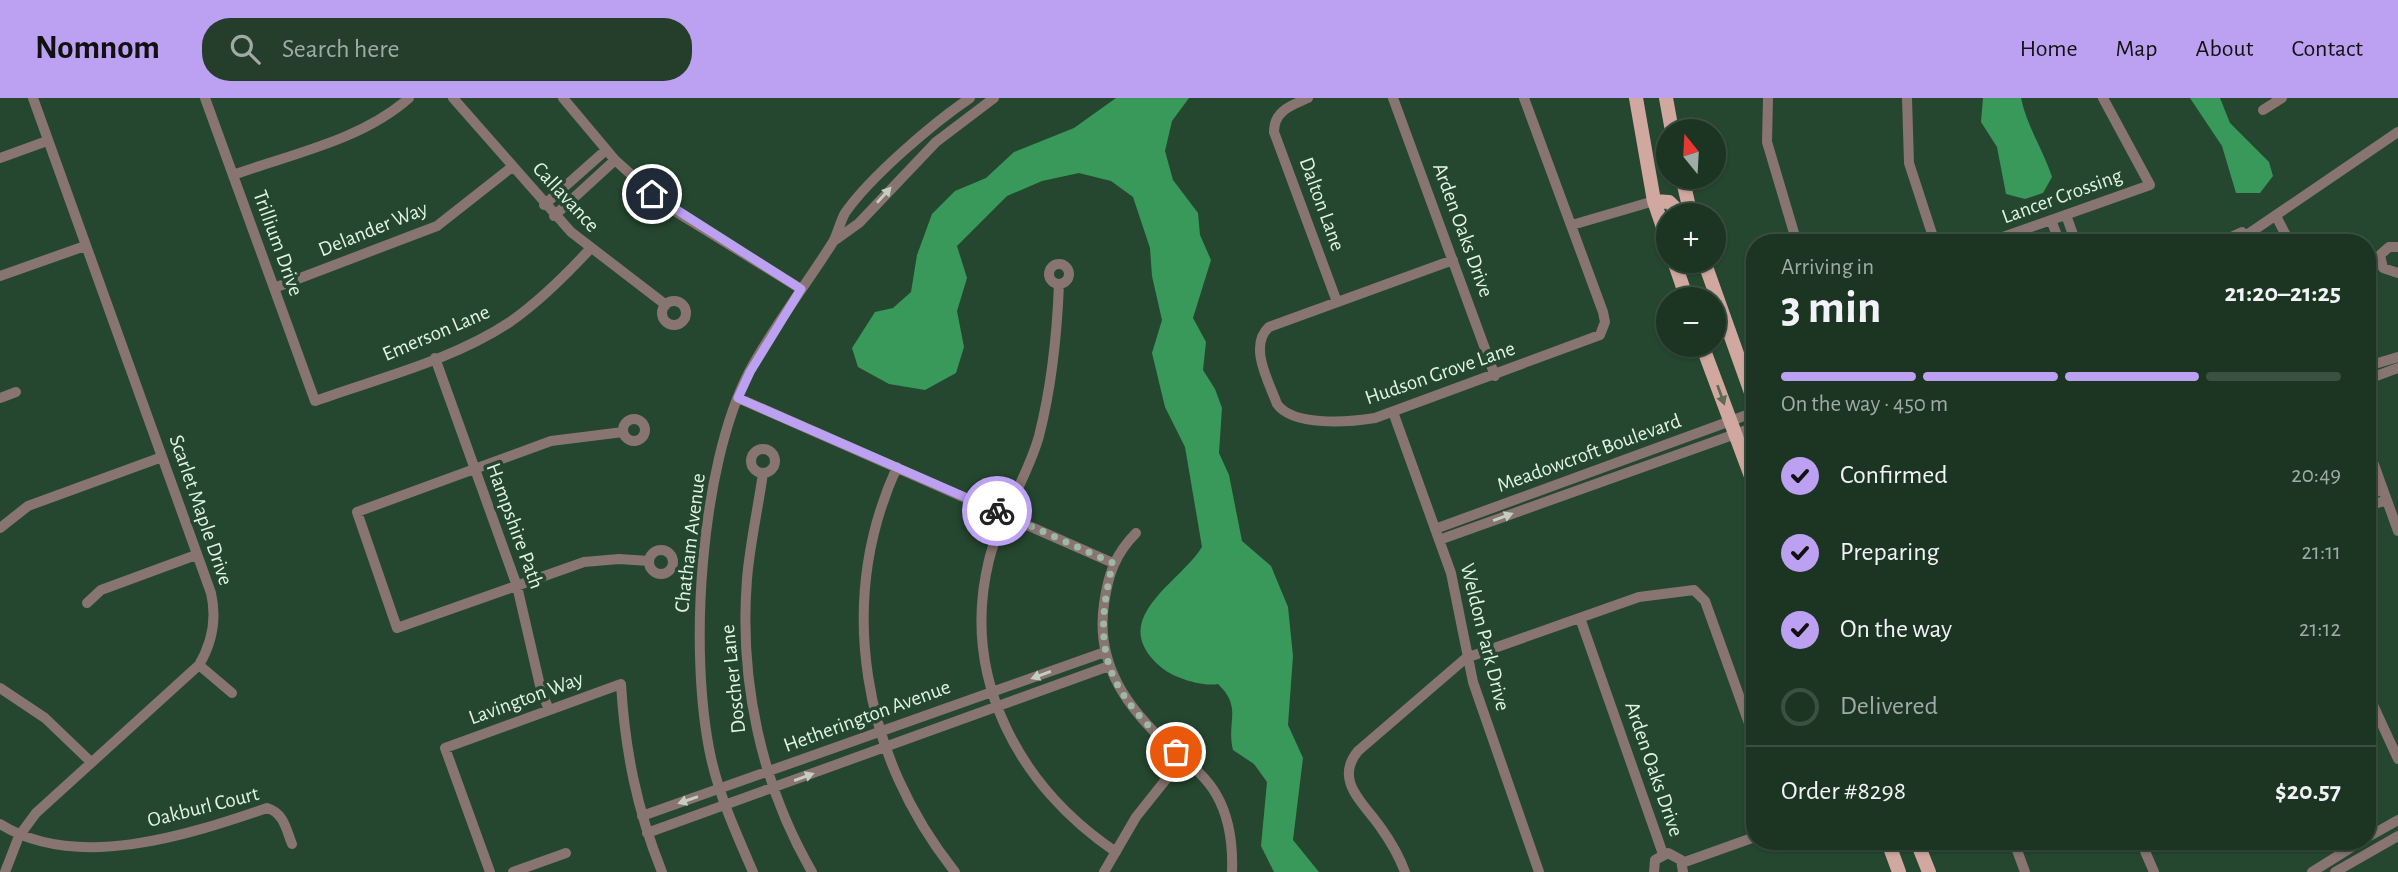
<!DOCTYPE html>
<meta charset="utf-8">
<style>
body{margin:0;font-family:"Alegreya Sans",sans-serif;background:#253d2b;color:#f1f3f6;height:100vh;display:flex;flex-direction:column;font-size:26px;white-space:nowrap}
*{box-sizing:border-box;margin:0}
p{font-size:23px;color:#a0aba6}
.icon{flex:none;width:38px;height:38px;fill:none;stroke:currentColor;stroke-width:2;stroke-linecap:round;stroke-linejoin:round}
.map{position:relative;flex:1;overflow:hidden}
.side{position:absolute;left:1746px;top:136px;width:630px;height:616px;display:flex;flex-direction:column;background:#1c3523;border-radius:28px;box-shadow:0 2px 5px #0004,0 0 0 2px #3a5041}
.side>*{flex:none}
.needle{width:46px;rotate:342deg}
.buttons{position:absolute;left:1656px;top:21px;display:grid;gap:14px}
.buttons a{display:grid;place-items:center;width:70px;height:70px;border-radius:50%;background:#1c3523;box-shadow:0 2px 5px #0004,0 0 0 2px #3a5041;font-size:35px}
.pin{position:absolute;display:grid;place-items:center;width:60px;height:60px;color:#fff;margin:-30px;border:4px solid #fff;border-radius:50%;box-shadow:0 2px 7px #0007}
.courier{position:absolute;display:grid;place-items:center;width:70px;height:70px;margin:-35px;border:5px solid #bca0f2;border-radius:50%;background:#fff;color:#222;box-shadow:0 2px 9px #0007}
.overview em{font-style:normal;font-weight:600}
.overview div{display:flex;flex-direction:column-reverse}
.overview{display:flex;align-items:center;justify-content:space-between;height:119px;padding:0 35px}
h1{font-size:46px;font-weight:600;line-height:52px}
.bar{display:grid;grid-template-columns:repeat(4,1fr);gap:10px 7px;align-content:center;height:84px;padding:0 35px}
.bar i{height:9px;border-radius:5px;background:#3a5041}
.bar .current{background:#bca0f2}
.bar p{grid-column:span 4}
.line{display:flex;align-items:center;gap:18px;padding:0 35px;border-top:2px solid #3a5041}
.line div{flex:1}
ol{padding:0 35px;list-style:none}
li{display:flex;align-items:center;gap:21px;height:77px}
li p{margin-inline-start:auto}
li .icon{padding:7px;border-radius:50%;background:#bca0f2;color:#111;stroke-width:4}
li:last-child{color:#a0aba6}
li i{width:38px;height:38px;border:4px solid #3a5041;border-radius:50%}
header{display:flex;align-items:center;gap:42px;box-sizing:border-box;height:98px;padding:0 35px;background:#bca0f2;color:#111}
header strong{font-size:33px}
nav{display:flex;gap:38px;margin-inline-start:auto;font-size:24px}
.search{width:490px;height:63px;background:#253d2b;display:flex;align-items:center;gap:18px;box-sizing:border-box;padding:0 24px;border-radius:28px;color:#a0aba6;font-size:26px}
.map>svg:first-child{display:block}
</style>
<header>
<strong>Nomnom</strong>
<div class="search"><svg class="icon" aria-label="search" viewBox="0 0 24 24"><circle cx="10" cy="10" r="6"/><path d="M15 15l6 6"/></svg>Search here</div>
<nav><a>Home</a><a>Map</a><a>About</a><a>Contact</a></nav>
</header>
<div class="map">
<svg width="2398" height="774" viewBox="0 0 2398 774">
<rect width="100%" height="100%" fill="#25472f"/>
<!-- water -->
<path fill="#38995a" d="M 1116,0 L 1189,0 L 1172,23 L 1165,53 L 1173,82 L 1198,115 L 1200,137 L 1211,162 L 1193,220 L 1206,244 L 1203,272 L 1215,291 L 1222,310 L 1219,355 L 1229,377 L 1242,443 L 1271,468 L 1288,509 L 1293,558 L 1288,627 L 1303,660 L 1293,742 L 1319,774 L 1274,774 L 1261,748 L 1267,684 L 1254,666 L 1233,652 C 1226,623 1243,610 1218,586 C 1203,589 1174,580 1162,570 C 1104,522 1179,486 1202,449 L 1185,349 L 1165,309 L 1152,255 L 1162,222 L 1152,178 L 1150,150 L 1133,99 L 1111,83 L 1079,75 L 1042,83 L 1007,98 L 957,148 L 967,180 L 957,213 L 964,249 L 956,275 L 925,292 L 889,286 L 858,269 L 852,250 L 875,214 L 893,210 L 911,194 L 917,157 L 932,116 L 955,93 L 986,80 L 1014,54 L 1074,30 Z
M 1983,0 L 2021,0 C 2027,29 2043,51 2052,79 L 2043,95 L 2025,101 L 2006,96 L 1997,49 L 1981,24 Z
M 2190,0 L 2220,0 L 2230,25 L 2269,64 L 2273,78 L 2260,95 L 2236,95 L 2222,48 Z"/>
<g fill="none" stroke-linecap="round" stroke-linejoin="round">
<!-- minor -->
<path stroke="#887470" stroke-width="10" d="M 205,0 L 315,303 C 379,280 453,262 510,224 C 540,203 565,178 590,151
M 453,0 L 571,134 L 666,207
M 563,0 L 615,62 L 665,107 L 801,191
M 1308,0 C 1290,8 1274,13 1274,34 L 1337,204
M 1393,0 L 1495,278
M 1768,0 L 1767,44 L 1797,145
M 1907,0 L 1909,65 L 1935,145
M 2263,12 L 2282,0
M 0,60 L 47,43
M 233,77 C 291,56 362,42 409,0
M 544,107 L 606,52
M 2066,117 L 2076,145
M 554,118 L 615,62
M 2276,118 L 2290,145
M 2051,122 L 2060,145
M 1572,127 L 1654,103
M 834,143 L 859,125 L 936,44 L 994,0
M 1986,145 L 2150,87 L 2103,0
M 2218,145 L 2242,134
M 2235,145 L 2398,34
M 2398,149 L 2389,149 L 2380,157 L 2383,170 L 2398,175
M 1453,162 L 1269,229 C 1248,248 1269,284 1277,306 C 1293,329 1350,324 1375,320 L 1600,237 L 1605,224 L 1603,214 L 1524,0
M1049 176a10 10 0 1 1 20 0a10 10 0 1 1-20 0Z
M 0,178 L 85,148
M 1059,186 C 1057,238 1052,287 1039,338 C 1027,381 1000,418 989,462 C 960,580 1019,689 1116,754
M 274,190 L 437,128 L 512,69
M662 215a12 12 0 1 1 24 0a12 12 0 1 1-24 0Z
M 435,260 L 517,488 L 541,592 L 549,612
M 2368,268 L 2398,259
M 2368,281 L 2398,270
M 0,300 L 16,294
M 738,300 L 1113,465
M 1393,314 L 1451,475 L 1473,584 L 1539,774
M623 332a11 11 0 1 1 22 0a11 11 0 1 1-22 0Z
M 623,334 L 551,343 L 357,414 L 397,530 L 584,464 L 619,461 L 649,463
M 2368,350 L 2398,433
M751 363a12 12 0 1 1 24 0a12 12 0 1 1-24 0Z
M 897,369 C 835,505 863,659 955,774
M 763,375 C 758,411 750,445 747,481 C 739,582 761,686 812,774
M 2368,397 L 2383,391
M 2368,408 L 2387,402
M 0,430 L 28,408 L 162,359
M 1435,431 L 1755,314
M 1136,435 C 1115,456 1108,477 1104,506 C 1095,567 1128,611 1171,650 C 1187,664 1205,677 1216,696 C 1230,720 1233,747 1232,774
M 1439,442 L 1755,329
M649 464a12 12 0 1 1 24 0a12 12 0 1 1-24 0Z
M 87,505 L 101,492 L 196,457
M 1580,520 L 1663,756
M 199,567 L 232,595
M 0,590 L 45,620 L 91,664
M 2368,596 L 2398,661
M 642,718 L 1105,554
M 0,726 C 76,774 188,737 267,710 C 284,715 286,731 292,746
M 647,735 L 1109,568
M 2368,739 L 2398,722
M 2014,744 L 2025,774
M 2141,744 L 2154,774
M 1682,765 L 1755,739
M 5,774 L 19,738 L 36,715 L 199,567 C 212,545 217,521 211,495 L 33,0
M 490,774 L 445,650 L 621,586 C 625,653 637,712 662,774
M 513,774 L 566,755
M 753,774 C 737,737 720,700 711,660 C 688,555 700,369 749,274 C 773,229 806,187 833,144 C 838,135 840,124 845,115 C 870,79 933,25 970,0
M 1104,774 L 1136,719 L 1183,660
M 1405,774 C 1399,758 1391,744 1381,730 C 1365,706 1333,683 1358,653 L 1466,560 L 1639,499 L 1694,492 L 1705,503 L 1755,642
M 1654,774 L 1655,762 L 1668,755 L 1681,762 L 1683,774
M 2312,774 L 2360,744
M 2335,774 L 2398,738"/>
<!-- major -->
<path stroke="#d0a8a0" stroke-width="14" d="M 1636,0 L 1654,103 L 1668,144
M 1666,0 L 1672,33
M 1682,79 L 1691,117
M 1654,103 L 1669,104 L 1682,117
M 1674,163 L 1687,201
M 1704,163 L 1755,306
M 1702,247 L 1755,389
M 1888,744 L 1899,774
M 1917,744 L 1929,774"/>
</g>
<!-- one-way arrows -->
<defs><path id="oneway-solid" d="M-6-.8H1V-3.2L6.5 0L1 3.2V.8H-6Z" transform="scale(1.75)"/></defs>
<g fill="#c6cec1">
<use href="#oneway-solid" transform="translate(884 97) rotate(-48)"/>
<use href="#oneway-solid" transform="translate(1503 419) rotate(-20)"/>
<use href="#oneway-solid" transform="translate(1041 577) rotate(160)"/>
<use href="#oneway-solid" transform="translate(804 679) rotate(-20)"/>
<use href="#oneway-solid" transform="translate(688 702) rotate(161)"/>
</g>
<use fill="#616957" href="#oneway-solid" transform="translate(1721 297) rotate(70)"/>
<g fill="none" stroke-linecap="round" stroke-linejoin="round">
<!-- done -->
<path stroke="#9fb7a5" stroke-width="7" stroke-dasharray="0 12.6" d="M 997,413 L 1113,465 C 1090,556 1108,593 1176,654"/>
<!-- route -->
<path stroke="#bca0f2" stroke-width="9" d="M 652,96 L 801,191 L 750,274 L 738,300 L 997,413"/>
</g>
<g text-anchor="middle" dominant-baseline="central" stroke-width="7" stroke-linejoin="round" paint-order="stroke">
<!-- street labels -->
<g font-size="21" fill="#e0f4e4" stroke="#25472f">
<text transform="translate(2062 98) rotate(-20)">Lancer Crossing</text>
<text transform="translate(566 99) rotate(47)">Callavance</text>
<text transform="translate(1322 106) rotate(70)">Dalton Lane</text>
<text transform="translate(373 131) rotate(-22)">Delander Way</text>
<text transform="translate(1463 132) rotate(70)">Arden Oaks Drive</text>
<text transform="translate(278 145) rotate(70)">Trillium Drive</text>
<text transform="translate(436 235) rotate(-23)">Emerson Lane</text>
<text transform="translate(1440 275) rotate(-19)">Hudson Grove Lane</text>
<text transform="translate(1589 355) rotate(-20)">Meadowcroft Boulevard</text>
<text transform="translate(201 412) rotate(71)">Scarlet Maple Drive</text>
<text transform="translate(515 428) rotate(70)">Hampshire Path</text>
<text transform="translate(690 445) rotate(-83)">Chatham Avenue</text>
<text transform="translate(1485 539) rotate(76)">Weldon Park Drive</text>
<text transform="translate(733 581) rotate(-96)">Doscher Lane</text>
<text transform="translate(526 600) rotate(-20)">Lavington Way</text>
<text transform="translate(867 618) rotate(-20)">Hetherington Avenue</text>
<text transform="translate(1654 671) rotate(71)">Arden Oaks Drive</text>
<text transform="translate(203 709) rotate(-14)">Oakburl Court</text>
</g>
</g>
</svg>
<div class="buttons">
<a><svg class="needle" viewBox="-14 -14 28 28"><path d="M0-13l5 13h-10z" fill="#e53935"/><path d="M0 13l5-13h-10z" fill="#a0aba6"/></svg></a>
<a>+</a>
<a>−</a>
</div>
<div class="pin" style="left:1176px;top:654px;background:#ea580c"><svg class="icon" aria-label="bag" viewBox="0 0 24 24"><path d="M5 8h14l-1 12H6zM9 8a3 3 0 0 1 6 0"/></svg></div>
<div class="pin" style="left:652px;top:96px;background:#1f2937"><svg class="icon" aria-label="home" viewBox="0 0 24 24"><path d="M3 11l9-7 9 7M6 9v11h12V9"/></svg></div>
<div class="courier" style="left:997px;top:413px"><svg class="icon" aria-label="bike" viewBox="0 0 24 24"><circle cx="6" cy="16" r="4"/><circle cx="18" cy="16" r="4"/><path d="M6 16l4-8h5l3 8M10 8l3 8H6M13 5h3"/></svg></div>
<section class="side">
<div class="overview"><div><h1>3 min</h1><p>Arriving in</p></div><em>21:20–21:25</em></div>
<div class="bar"><i class="current"></i><i class="current"></i><i class="current"></i><i></i><p>On the way · 450 m</p></div>
<ol>
<li><svg class="icon" aria-label="check" viewBox="0 0 24 24"><path d="M5 12l5 5 9-10"/></svg>Confirmed<p>20:49</p></li>
<li><svg class="icon" aria-label="check" viewBox="0 0 24 24"><path d="M5 12l5 5 9-10"/></svg>Preparing<p>21:11</p></li>
<li><svg class="icon" aria-label="check" viewBox="0 0 24 24"><path d="M5 12l5 5 9-10"/></svg>On the way<p>21:12</p></li>
<li><i></i>Delivered</li>
</ol>
<div class="line" style="height:91px"><div>Order #8298</div><b>$20.57</b></div>
</section>
</div>
